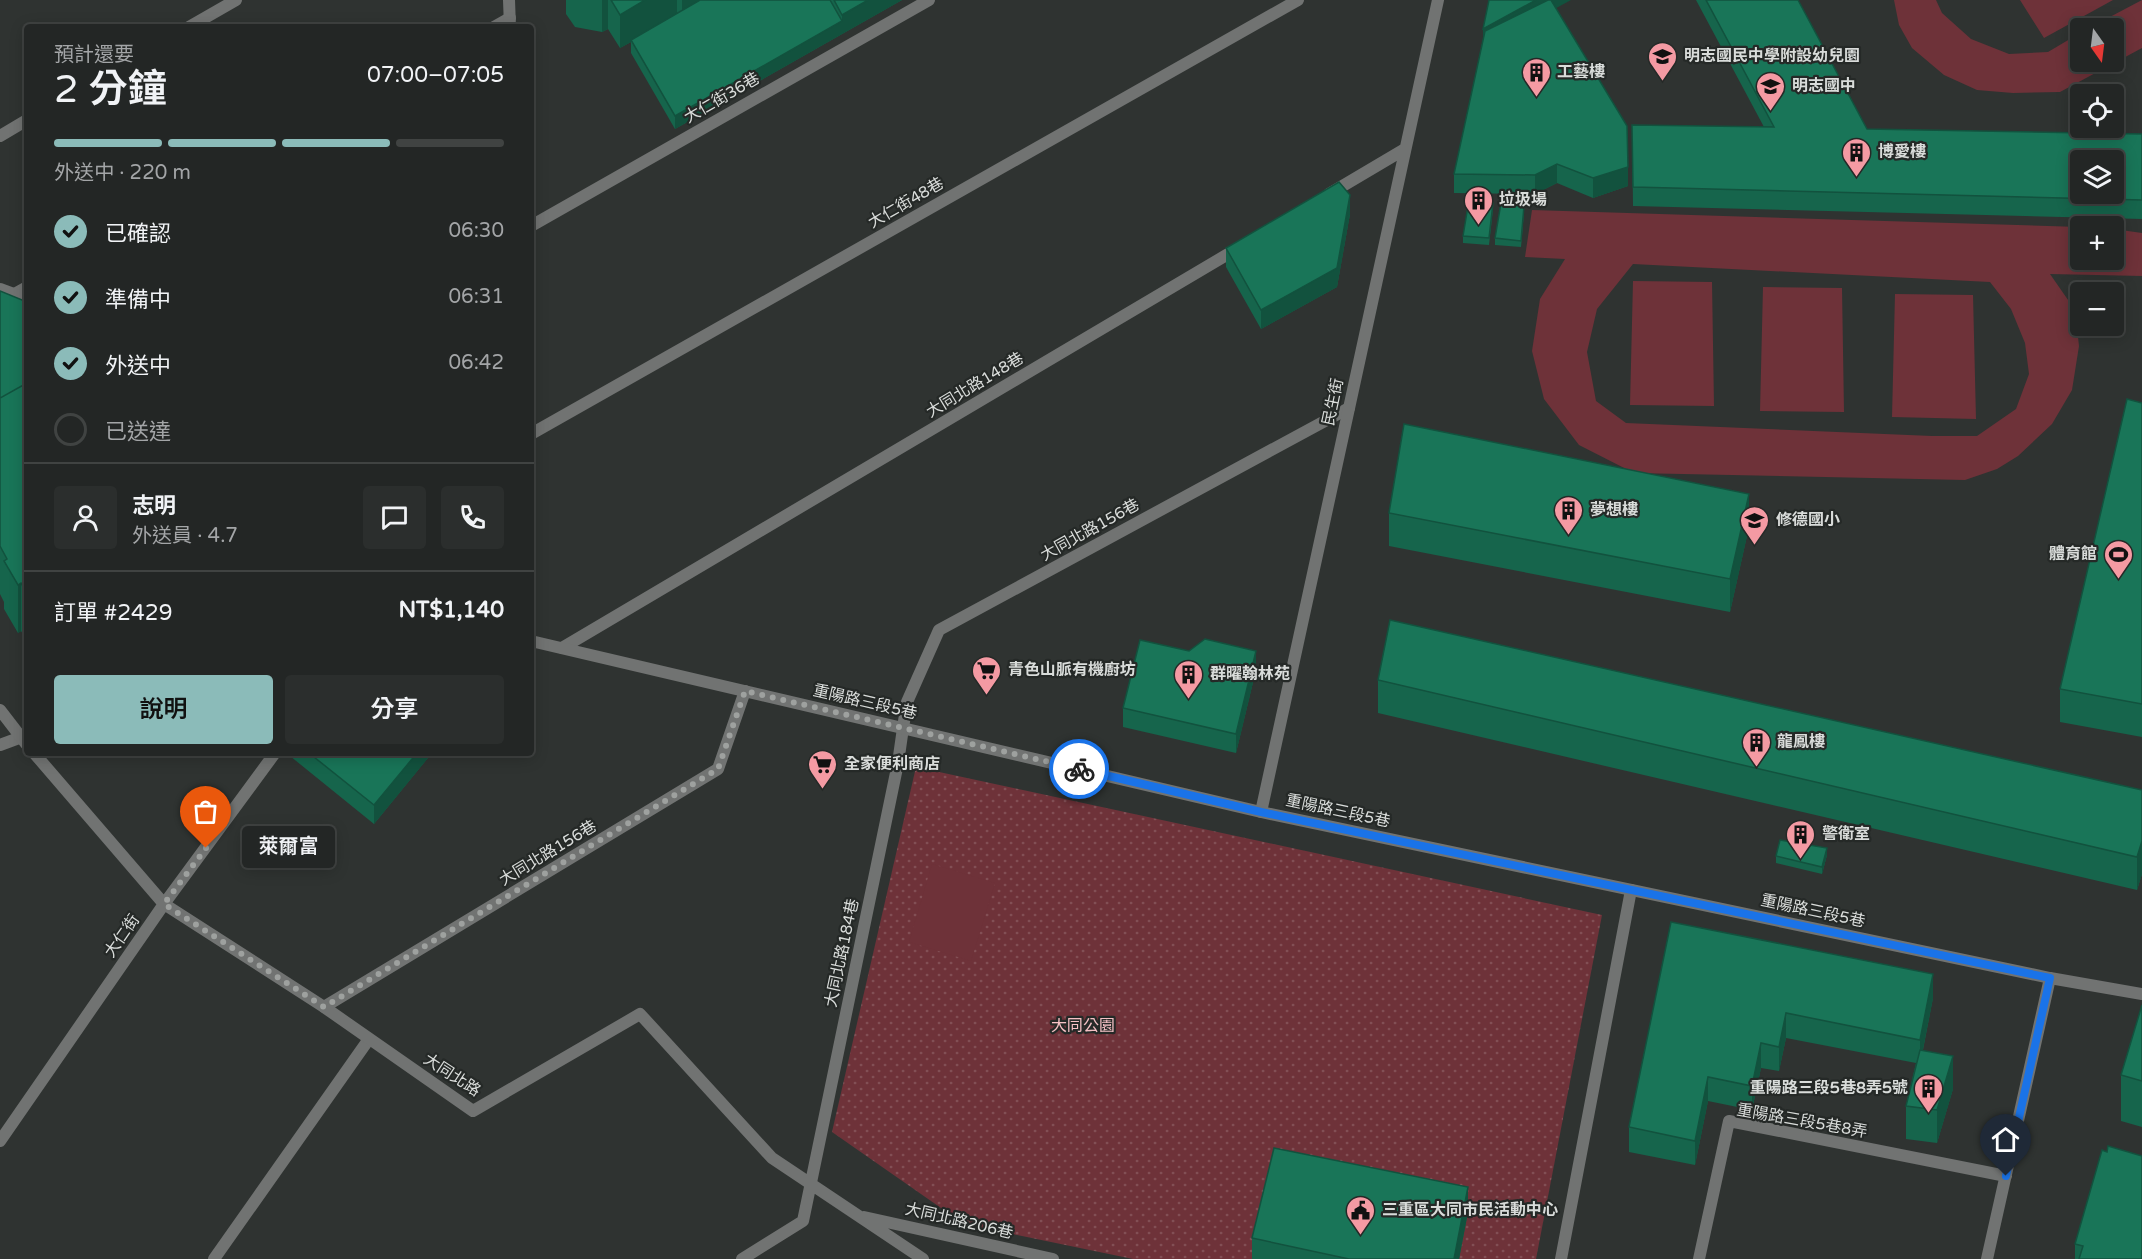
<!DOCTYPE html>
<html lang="zh-TW">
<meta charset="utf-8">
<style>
body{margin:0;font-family:"Varela Round","Noto Sans TC",sans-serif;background:#2b2e2d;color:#f1f3f6;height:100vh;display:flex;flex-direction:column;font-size:22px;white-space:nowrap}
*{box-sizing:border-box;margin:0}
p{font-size:20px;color:#a3a5a7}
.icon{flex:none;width:33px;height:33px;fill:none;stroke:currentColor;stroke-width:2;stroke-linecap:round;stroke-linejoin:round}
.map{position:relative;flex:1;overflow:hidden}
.panel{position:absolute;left:24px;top:24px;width:510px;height:732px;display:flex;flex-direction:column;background:#232625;border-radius:6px;box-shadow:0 3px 15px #0003,0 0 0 2px #404342}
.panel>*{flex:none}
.needle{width:39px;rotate:166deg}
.fabs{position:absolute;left:2070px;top:18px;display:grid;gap:12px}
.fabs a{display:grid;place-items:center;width:54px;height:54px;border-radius:6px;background:#232625;box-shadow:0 3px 15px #0003,0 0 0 2px #404342;font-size:30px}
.pin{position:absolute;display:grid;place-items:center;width:51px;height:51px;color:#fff;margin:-62px -26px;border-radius:50% 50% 50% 0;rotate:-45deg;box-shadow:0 0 6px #0007}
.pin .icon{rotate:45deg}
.courier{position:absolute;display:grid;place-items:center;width:60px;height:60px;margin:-30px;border:4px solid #1a73e8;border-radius:50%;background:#fff;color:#222;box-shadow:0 2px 8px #0007}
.bubble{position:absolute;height:42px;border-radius:6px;background:#232625;box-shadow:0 3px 15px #0003,0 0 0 2px #404342;font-size:20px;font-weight:600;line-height:42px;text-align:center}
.summary em{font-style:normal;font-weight:600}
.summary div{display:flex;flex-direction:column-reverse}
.summary{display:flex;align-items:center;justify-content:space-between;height:102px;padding:0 30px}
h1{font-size:39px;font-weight:600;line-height:45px}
.bar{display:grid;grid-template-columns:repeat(4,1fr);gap:9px 6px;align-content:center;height:72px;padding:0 30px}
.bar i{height:8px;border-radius:4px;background:#404342}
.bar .selected{background:#8bbbb9}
.bar p{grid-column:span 4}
.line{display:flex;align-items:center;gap:15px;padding:0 30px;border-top:2px solid #404342}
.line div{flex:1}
.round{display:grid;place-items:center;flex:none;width:63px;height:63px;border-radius:6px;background:#2b2e2d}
ol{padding:0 30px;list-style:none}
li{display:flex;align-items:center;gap:18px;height:66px}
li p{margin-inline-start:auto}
li .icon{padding:6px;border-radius:50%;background:#8bbbb9;color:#111;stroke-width:4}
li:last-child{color:#a3a5a7}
li i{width:33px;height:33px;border:3px solid #404342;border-radius:50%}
.primary-button{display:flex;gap:12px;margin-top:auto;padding:12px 30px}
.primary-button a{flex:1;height:69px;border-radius:6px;background:#8bbbb9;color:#111;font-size:24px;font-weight:600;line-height:69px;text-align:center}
.primary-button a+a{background:#2b2e2d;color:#f1f3f6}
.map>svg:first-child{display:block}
</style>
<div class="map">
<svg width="2142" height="1259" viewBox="0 0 2142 1259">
<defs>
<pattern id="green-dots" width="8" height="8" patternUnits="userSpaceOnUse" patternTransform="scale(1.5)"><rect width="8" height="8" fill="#6e3239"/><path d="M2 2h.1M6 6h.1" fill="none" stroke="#824f55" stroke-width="1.8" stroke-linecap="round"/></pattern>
</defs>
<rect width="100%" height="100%" fill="#2f3331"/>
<!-- green -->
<path fill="url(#green-dots)" d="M 916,767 L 1602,915 L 1536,1259 L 1133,1259 L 964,1224 L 832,1132 Z"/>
<!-- pitch -->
<path fill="#6e3239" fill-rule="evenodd" d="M 1894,0 L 1936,0 L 1942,13 L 1971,39 L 2009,54 L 2048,52 L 2080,33 L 2080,62 L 2114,62 L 2114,28 L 2089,28 L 2142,0 L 2142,48 L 2060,92 L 2013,93 L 1977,90 L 1944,75 L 1912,48 L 1899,25 Z
M 2020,0 L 2113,0 L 2044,38 Z
M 1532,210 L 2080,227 L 2080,260 L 2114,260 L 2114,229 L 2142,233 L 2142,276 L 2050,274 L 2075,310 L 2079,346 L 2072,390 L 2052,424 L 2018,456 L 1997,469 L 1965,480 L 1634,473 L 1579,445 L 1544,399 L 1532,351 L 1540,299 L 1565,259 L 1525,257 ZM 1633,264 L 1990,282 L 2011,309 L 2025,343 L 2029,374 L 2016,409 L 1977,436 L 1932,436 L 1626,423 L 1596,401 L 1587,352 L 1597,309 Z
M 1633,281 L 1712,282 L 1714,406 L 1630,405 Z
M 1763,287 L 1842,288 L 1844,412 L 1760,411 Z
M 1895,294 L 1973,295 L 1976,419 L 1892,417 Z
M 932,864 L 995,883 L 971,961 L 909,942 Z"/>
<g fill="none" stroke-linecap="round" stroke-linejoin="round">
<!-- service -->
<path stroke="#717372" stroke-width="12" d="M 189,27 L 236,0
M 494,27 L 510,18
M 0,136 L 27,120
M 0,302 L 27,287
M 903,728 L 907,702 L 939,630 L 1349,408
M 0,745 L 27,735
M 324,1007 L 718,769 L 745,691
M 214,1259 L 369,1039
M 1699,1259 L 1729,1121 L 2006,1176
M 1987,1259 L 2050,978"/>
<!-- minor -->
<path stroke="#717372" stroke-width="12" d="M 1329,194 L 1405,149
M 531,226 L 929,0
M 0,289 L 27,299
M 531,434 L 1298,0
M 562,648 L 1240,247
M 0,710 L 27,745
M 34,753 L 164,904 L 324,1007 L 473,1111 L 640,1014 L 772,1158 L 923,1259
M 1261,812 L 1438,0
M 0,1141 L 164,904 L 275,753
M 864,1217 L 1053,1259
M 742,1259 L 803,1221 L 898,763 L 903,728
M 1561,1259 L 1631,890"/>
<!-- tertiary -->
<path stroke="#717372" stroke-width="12" d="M 509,0 L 510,27
M 531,641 L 1261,812 L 2050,978 L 2142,994"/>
</g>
<!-- wall -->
<path fill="#16654c" d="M 566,0 L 902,0 L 675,129 L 631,53 L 631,42 L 620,48 L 608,29 L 602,32 L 575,27 L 566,14 Z
M 1696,0 L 1798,0 L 1867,129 L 2142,134 L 2142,219 L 1633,206 L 1632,125 L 1764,127 Z
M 1556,8 L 1628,186 L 1593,198 L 1557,183 L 1535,194 L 1454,193 L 1454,174 L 1483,39 Z
M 1493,209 L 1489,245 L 1463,243 L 1463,236 Z
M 1524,212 L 1521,247 L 1495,245 L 1495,238 Z
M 1350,214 L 1337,287 L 1261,329 L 1226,267 L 1226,248 Z
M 0,291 L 27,302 L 27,641 L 21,631 L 18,633 L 4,609 L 4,602 L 0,594 Z
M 2142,403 L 2142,737 L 2060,722 L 2060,689 Z
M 1389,513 L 1749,527 L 1730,612 L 1389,546 Z
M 1256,670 L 1236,753 L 1123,727 L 1123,708 Z
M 1378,680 L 2142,790 L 2142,874 L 2137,890 L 1378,713 Z
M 290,753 L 432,753 L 374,824 L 290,756 Z
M 1827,855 L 1822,874 L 1776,863 L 1776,856 Z
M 1671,922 L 1933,998 L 1923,1050 L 1953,1089 L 1937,1143 L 1906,1139 L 1906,1106 L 1916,1063 L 1786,1038 L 1779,1071 L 1761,1068 L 1752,1110 L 1708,1101 L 1695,1165 L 1629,1152 L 1629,1127 Z
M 2142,1005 L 2142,1127 L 2121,1121 L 2121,1075 Z
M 2107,1152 L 2142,1259 L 2075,1259 L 2075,1244 Z
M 1468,1212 L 1459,1259 L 1252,1259 L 1252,1238 Z"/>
<!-- shaded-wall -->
<path fill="#12523e" d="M 602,0 L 608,0 L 608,29 L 602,32 Z
M 645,0 L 677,0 L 677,14 L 631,40 L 631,42 L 620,48 L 620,15 Z
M 682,0 L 711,0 L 682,17 Z
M 868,0 L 902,0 L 842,34 L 842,15 Z
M 1536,0 L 1571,0 L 1483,48 L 1483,29 Z
M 842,21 L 842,34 L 675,129 L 675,116 Z
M 1557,164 L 1557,183 L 1535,194 L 1535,175 Z
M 1628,167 L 1628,186 L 1593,198 L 1593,178 Z
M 1350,195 L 1350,214 L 1337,287 L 1261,329 L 1261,310 Z
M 1749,494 L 1749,527 L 1730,612 L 1730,579 Z
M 21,583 L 21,631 L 18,633 L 18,585 Z
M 1256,651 L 1256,670 L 1236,753 L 1236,734 Z
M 417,753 L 432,753 L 374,824 L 374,805 Z
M 2142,841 L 2142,874 L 2137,890 L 2137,857 Z
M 1827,848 L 1827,855 L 1822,874 L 1822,867 Z
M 1933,974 L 1933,998 L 1920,1064 L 1920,1040 Z
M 1786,1013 L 1786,1038 L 1779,1071 L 1779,1047 Z
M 1761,1043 L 1761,1068 L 1752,1110 L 1752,1086 Z
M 1953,1056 L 1953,1089 L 1937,1143 L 1937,1110 Z
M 1708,1077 L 1708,1101 L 1695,1165 L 1695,1141 Z
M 1468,1187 L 1468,1212 L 1459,1259 L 1454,1259 Z"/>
<!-- building -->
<path fill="#197558" stroke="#12523e" stroke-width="1.5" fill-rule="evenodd" d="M 611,0 L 645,0 L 620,15 Z
M 700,0 L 830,0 L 842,21 L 675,116 L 631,40 Z
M 834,0 L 868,0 L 842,15 Z
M 1489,0 L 1536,0 L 1483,29 Z
M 1548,0 L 1551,0 L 1627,126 L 1628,167 L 1593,178 L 1557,164 L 1535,175 L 1454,174 L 1485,31 Z
M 1706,0 L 1798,0 L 1867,129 L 2142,134 L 2142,200 L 1633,187 L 1632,125 L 1774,127 ZM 2080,160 L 2114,160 L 2114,194 L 2080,194 Z
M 1339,182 L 1350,195 L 1337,268 L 1261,310 L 1226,248 Z
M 1469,200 L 1493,203 L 1489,238 L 1463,236 Z
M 1501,203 L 1524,206 L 1521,241 L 1495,238 Z
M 0,291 L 27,302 L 27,383 L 0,398 Z
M 27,383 L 27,593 L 21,583 L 18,585 L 4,561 L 7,559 L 0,546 L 0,398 Z
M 2127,399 L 2142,403 L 2142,704 L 2060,689 Z
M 1404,424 L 1749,494 L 1730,579 L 1389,513 Z
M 1390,620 L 2142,790 L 2142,841 L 2137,857 L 1378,680 Z
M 1205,639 L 1256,651 L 1236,734 L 1123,708 L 1140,640 L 1189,651 Z
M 309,753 L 417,753 L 374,805 Z
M 1780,840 L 1827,848 L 1822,867 L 1776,856 Z
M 1671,922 L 1933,974 L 1920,1040 L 1786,1013 L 1779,1047 L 1761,1043 L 1752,1086 L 1708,1077 L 1695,1141 L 1629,1127 Z
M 2142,1005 L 2142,1081 L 2121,1075 Z
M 1920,1050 L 1953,1056 L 1937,1110 L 1906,1106 Z
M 2108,1146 L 2142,1156 L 2142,1259 L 2079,1259 L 2083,1246 L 2075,1244 L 2102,1150 L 2107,1152 Z
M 1274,1148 L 1468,1187 L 1454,1259 L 1349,1259 L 1252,1238 Z"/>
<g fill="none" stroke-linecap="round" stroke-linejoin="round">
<!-- done -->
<path stroke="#9ea19f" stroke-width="6" stroke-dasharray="0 10.8" d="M 206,848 L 164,904 L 324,1007 L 718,769 L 745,691 L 1079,769"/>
<!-- route -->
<path stroke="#1a73e8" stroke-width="8" d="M 1079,769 L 1261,812 L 2050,978 L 2006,1176"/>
</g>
<!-- icons -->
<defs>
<symbol id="school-pin" viewBox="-11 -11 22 30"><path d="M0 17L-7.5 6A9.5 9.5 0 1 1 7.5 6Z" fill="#f49aa3" stroke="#252927"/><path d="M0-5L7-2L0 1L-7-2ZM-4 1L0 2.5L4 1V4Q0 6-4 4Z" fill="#111"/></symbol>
<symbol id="building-pin" viewBox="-11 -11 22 30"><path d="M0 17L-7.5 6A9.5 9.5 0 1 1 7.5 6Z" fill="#f49aa3" stroke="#252927"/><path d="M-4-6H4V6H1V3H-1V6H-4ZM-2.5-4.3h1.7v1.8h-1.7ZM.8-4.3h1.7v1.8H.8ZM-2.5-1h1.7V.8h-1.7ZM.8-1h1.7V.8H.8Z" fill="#111"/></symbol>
<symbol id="stadium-pin" viewBox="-11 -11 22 30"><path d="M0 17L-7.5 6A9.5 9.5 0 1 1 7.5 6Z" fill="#f49aa3" stroke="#252927"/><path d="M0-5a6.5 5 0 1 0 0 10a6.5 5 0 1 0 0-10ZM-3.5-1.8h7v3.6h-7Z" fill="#111"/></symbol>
<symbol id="supermarket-pin" viewBox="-11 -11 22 30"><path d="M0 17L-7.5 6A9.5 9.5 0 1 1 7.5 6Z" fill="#f49aa3" stroke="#252927"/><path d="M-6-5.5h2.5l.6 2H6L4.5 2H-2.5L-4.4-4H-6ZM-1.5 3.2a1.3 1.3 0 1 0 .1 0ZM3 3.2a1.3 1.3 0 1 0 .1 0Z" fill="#111"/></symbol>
<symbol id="civic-pin" viewBox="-11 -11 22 30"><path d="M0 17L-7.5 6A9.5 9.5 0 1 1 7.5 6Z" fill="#f49aa3" stroke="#252927"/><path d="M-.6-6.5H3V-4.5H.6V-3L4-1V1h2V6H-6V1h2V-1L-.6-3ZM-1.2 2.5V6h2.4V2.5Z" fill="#111"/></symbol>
</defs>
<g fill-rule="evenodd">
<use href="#school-pin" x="1646" y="40" width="33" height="45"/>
<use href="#building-pin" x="1520" y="56" width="33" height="45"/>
<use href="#school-pin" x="1754" y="70" width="33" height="45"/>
<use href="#building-pin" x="1840" y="136" width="33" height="45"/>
<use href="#building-pin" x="1462" y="184" width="33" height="45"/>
<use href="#building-pin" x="1552" y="494" width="33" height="45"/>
<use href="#school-pin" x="1738" y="504" width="33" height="45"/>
<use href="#stadium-pin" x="2102" y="538" width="33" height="45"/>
<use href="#supermarket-pin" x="970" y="654" width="33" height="45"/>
<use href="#building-pin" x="1172" y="658" width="33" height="45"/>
<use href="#building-pin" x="1740" y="726" width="33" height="45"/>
<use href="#supermarket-pin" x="806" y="748" width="33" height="45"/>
<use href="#building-pin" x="1784" y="818" width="33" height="45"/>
<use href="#building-pin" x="1912" y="1072" width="33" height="45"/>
<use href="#civic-pin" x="1344" y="1194" width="33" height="45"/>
</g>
<g text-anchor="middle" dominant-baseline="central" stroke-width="4.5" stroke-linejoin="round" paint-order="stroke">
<!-- poi labels -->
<g font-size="16" font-weight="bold" fill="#d9dcda" stroke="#252927" text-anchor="start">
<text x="1684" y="56">明志國民中學附設幼兒園</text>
<text x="1557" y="72">工藝樓</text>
<text x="1792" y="86">明志國中</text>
<text x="1878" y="152">博愛樓</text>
<text x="1499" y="200">垃圾場</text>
<text x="1590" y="510">夢想樓</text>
<text x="1776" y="520">修德國小</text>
<text x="2097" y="554" text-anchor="end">體育館</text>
<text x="1008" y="670">青色山脈有機廚坊</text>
<text x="1210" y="674">群曜翰林苑</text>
<text x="1777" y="742">龍鳳樓</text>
<text x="844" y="764">全家便利商店</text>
<text x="1822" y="834">警衛室</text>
<text x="1908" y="1088" text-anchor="end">重陽路三段5巷8弄5號</text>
<text x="1382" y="1210">三重區大同市民活動中心</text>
</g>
<!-- street labels -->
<g font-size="16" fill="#d9dcda" stroke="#252927">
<text transform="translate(722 98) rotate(-30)">大仁街36巷</text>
<text transform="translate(906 203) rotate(-30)">大仁街48巷</text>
<text transform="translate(975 385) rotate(-31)">大同北路148巷</text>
<text transform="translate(1333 402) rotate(-78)">民生街</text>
<text transform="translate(1090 530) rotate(-29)">大同北路156巷</text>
<text transform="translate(865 702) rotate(13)">重陽路三段5巷</text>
<text transform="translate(1338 811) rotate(12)">重陽路三段5巷</text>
<text transform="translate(548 853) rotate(-31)">大同北路156巷</text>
<text transform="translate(1813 911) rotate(12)">重陽路三段5巷</text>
<text transform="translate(122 936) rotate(-55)">大仁街</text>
<text transform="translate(842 953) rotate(-78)">大同北路184巷</text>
<text transform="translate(452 1075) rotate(33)">大同北路</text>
<text transform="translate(1802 1121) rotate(10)">重陽路三段5巷8弄</text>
<text transform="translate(959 1221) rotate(13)">大同北路206巷</text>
</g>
<!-- park labels -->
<g font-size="16" fill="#f5c1c5" stroke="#252927">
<text x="1083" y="1026">大同公園</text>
</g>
</g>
</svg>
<div class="fabs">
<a><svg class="needle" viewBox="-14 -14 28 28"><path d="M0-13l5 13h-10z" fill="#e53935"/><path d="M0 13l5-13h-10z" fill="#a3a5a7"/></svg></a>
<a><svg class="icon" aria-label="locate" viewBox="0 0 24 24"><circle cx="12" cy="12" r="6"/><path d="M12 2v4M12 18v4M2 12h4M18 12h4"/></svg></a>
<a><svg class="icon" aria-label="layers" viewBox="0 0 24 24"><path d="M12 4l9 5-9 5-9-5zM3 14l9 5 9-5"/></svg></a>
<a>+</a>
<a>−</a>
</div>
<div class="pin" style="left:206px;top:848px;background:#ea580c"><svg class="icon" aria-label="bag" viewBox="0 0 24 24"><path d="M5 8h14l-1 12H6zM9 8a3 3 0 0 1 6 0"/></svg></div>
<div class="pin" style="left:2006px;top:1176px;background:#1f2937"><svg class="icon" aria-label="home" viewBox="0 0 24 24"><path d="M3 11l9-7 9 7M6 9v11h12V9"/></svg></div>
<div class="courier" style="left:1079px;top:769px"><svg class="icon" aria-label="bike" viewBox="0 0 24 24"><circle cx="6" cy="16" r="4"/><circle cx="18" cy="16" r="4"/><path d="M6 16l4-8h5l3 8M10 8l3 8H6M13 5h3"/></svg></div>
<div class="bubble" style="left:242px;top:826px;width:93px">萊爾富</div>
<section class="panel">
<div class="summary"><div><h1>2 分鐘</h1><p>預計還要</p></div><em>07:00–07:05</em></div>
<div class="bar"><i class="selected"></i><i class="selected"></i><i class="selected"></i><i></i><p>外送中 · 220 m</p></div>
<ol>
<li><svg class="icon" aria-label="check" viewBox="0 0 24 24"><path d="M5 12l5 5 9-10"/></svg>已確認<p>06:30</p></li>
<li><svg class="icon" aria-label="check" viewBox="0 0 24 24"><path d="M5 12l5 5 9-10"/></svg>準備中<p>06:31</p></li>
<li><svg class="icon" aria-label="check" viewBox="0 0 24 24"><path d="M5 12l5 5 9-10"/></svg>外送中<p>06:42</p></li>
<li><i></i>已送達</li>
</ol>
<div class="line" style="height:108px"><a class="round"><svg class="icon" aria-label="person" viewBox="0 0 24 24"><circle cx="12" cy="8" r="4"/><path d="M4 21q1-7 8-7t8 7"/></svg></a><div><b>志明</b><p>外送員 · 4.7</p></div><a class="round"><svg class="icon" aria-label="chat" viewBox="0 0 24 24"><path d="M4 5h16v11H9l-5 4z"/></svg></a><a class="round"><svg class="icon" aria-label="phone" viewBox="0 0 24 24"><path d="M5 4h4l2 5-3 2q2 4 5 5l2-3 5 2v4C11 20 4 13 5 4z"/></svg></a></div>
<div class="line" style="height:78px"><div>訂單 #2429</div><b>NT$1,140</b></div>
<div class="primary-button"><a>說明</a><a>分享</a></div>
</section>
</div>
